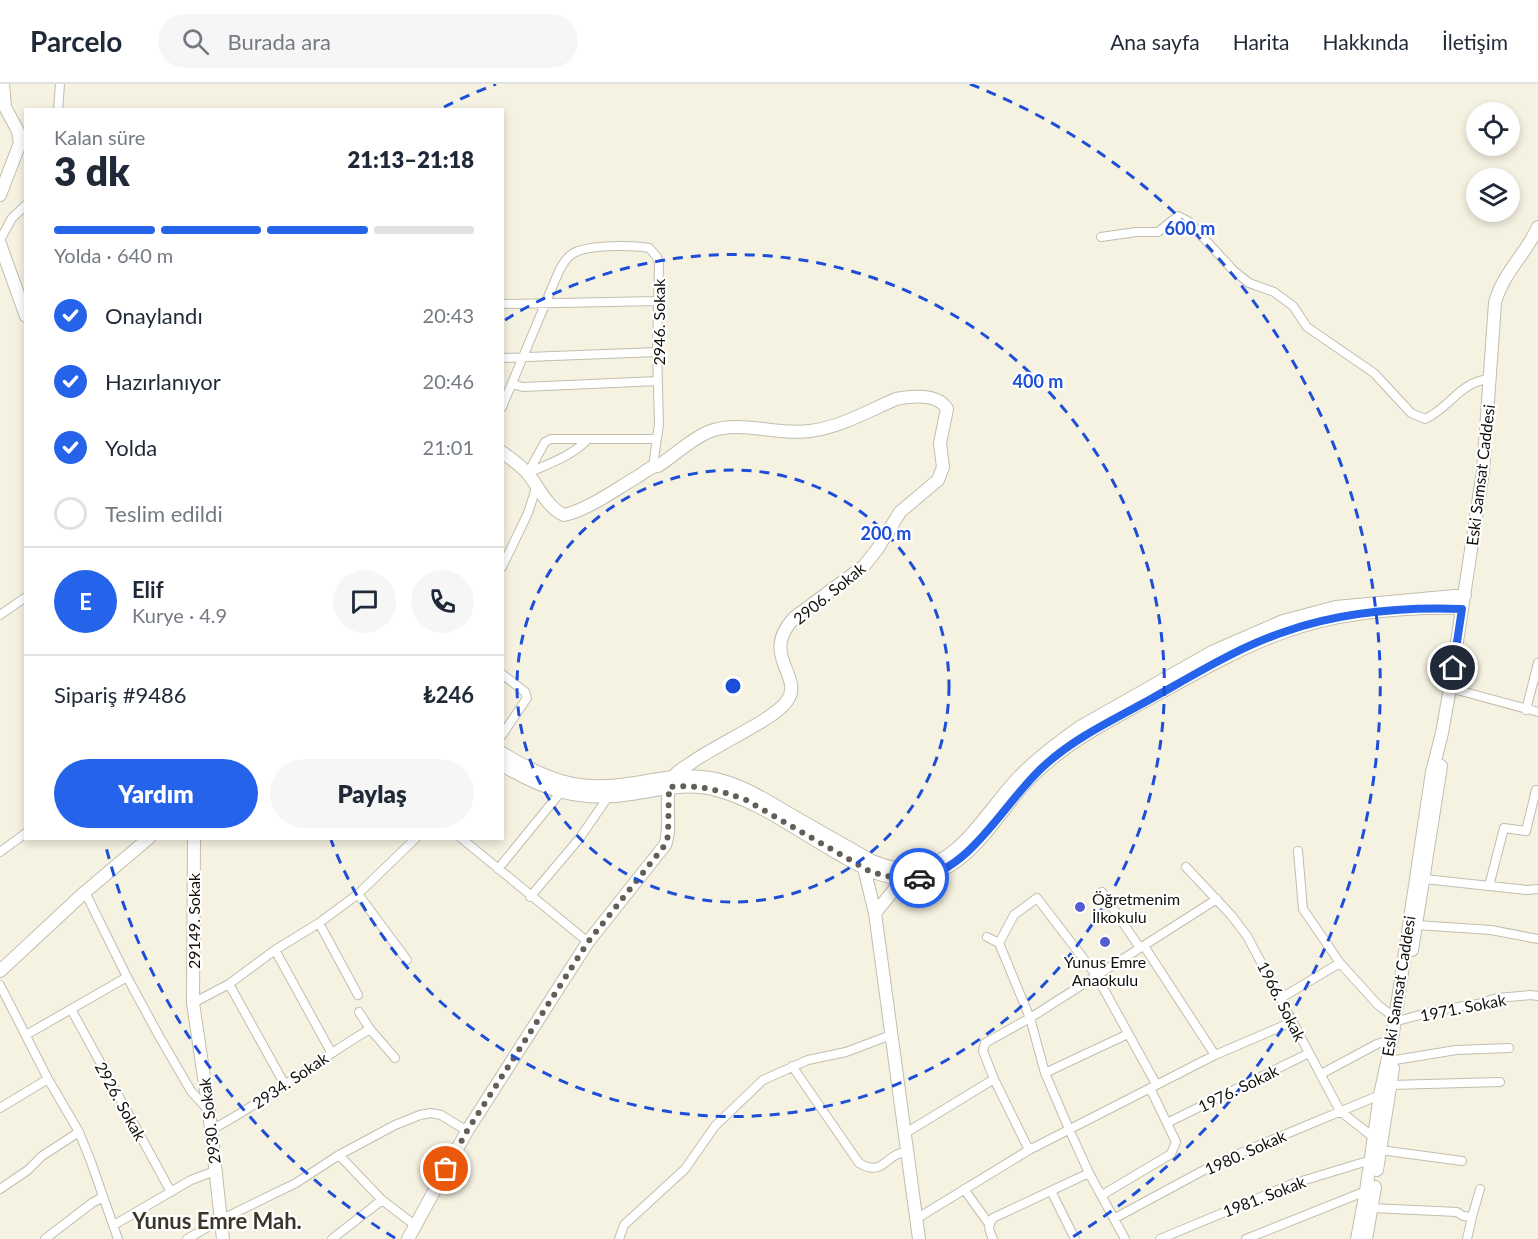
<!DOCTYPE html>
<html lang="tr">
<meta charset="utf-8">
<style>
body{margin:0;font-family:Lato,sans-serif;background:#f6f6f7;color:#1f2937;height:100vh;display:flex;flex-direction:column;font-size:22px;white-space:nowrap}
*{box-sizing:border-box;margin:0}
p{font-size:20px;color:#747a83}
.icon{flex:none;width:33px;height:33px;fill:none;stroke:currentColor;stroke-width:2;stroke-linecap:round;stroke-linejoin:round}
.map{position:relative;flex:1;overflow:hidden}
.panel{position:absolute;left:24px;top:24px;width:480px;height:732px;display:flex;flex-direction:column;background:#fff;border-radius:0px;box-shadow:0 3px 9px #0003}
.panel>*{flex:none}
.buttons{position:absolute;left:1466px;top:18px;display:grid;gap:12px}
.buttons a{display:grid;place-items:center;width:54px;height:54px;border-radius:50%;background:#fff;box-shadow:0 3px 9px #0003;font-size:30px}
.pin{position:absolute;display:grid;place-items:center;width:51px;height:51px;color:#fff;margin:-26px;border:3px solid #fff;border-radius:50%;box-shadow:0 2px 6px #0007}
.courier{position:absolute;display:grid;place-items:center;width:60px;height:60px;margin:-30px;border:4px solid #2563eb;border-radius:50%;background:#fff;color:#222;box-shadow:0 2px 8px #0007}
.overview em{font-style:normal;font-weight:800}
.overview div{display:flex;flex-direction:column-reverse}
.overview{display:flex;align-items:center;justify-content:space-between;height:102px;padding:0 30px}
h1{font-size:39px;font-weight:800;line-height:45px}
.bar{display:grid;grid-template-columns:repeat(4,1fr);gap:9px 6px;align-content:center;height:72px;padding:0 30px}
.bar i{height:8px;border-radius:4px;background:#e0e1e3}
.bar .active{background:#2563eb}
.bar p{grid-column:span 4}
.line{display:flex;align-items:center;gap:15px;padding:0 30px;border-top:2px solid #e0e1e3}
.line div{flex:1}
.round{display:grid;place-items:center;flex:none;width:63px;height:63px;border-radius:32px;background:#f6f6f7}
ol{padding:0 30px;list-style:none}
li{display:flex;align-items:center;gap:18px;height:66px}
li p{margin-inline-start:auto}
li .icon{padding:6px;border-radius:50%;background:#2563eb;color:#fff;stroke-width:4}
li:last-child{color:#747a83}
li i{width:33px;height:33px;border:3px solid #e0e1e3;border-radius:50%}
.primary-button{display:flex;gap:12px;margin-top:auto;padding:12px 30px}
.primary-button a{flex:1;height:69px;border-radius:36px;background:#2563eb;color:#fff;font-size:24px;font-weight:800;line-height:69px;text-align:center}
.primary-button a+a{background:#f6f6f7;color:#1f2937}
header{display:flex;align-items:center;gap:36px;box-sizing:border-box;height:84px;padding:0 30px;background:#fff;border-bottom:2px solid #e0e1e3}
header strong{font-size:28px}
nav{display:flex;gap:33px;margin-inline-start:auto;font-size:21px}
.search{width:420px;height:54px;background:#f6f6f7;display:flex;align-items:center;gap:15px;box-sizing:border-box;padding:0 21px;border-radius:33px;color:#747a83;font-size:22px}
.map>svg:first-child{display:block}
</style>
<header>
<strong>Parcelo</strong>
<div class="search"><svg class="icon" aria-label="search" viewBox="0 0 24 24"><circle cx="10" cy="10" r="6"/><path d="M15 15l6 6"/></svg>Burada ara</div>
<nav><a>Ana sayfa</a><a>Harita</a><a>Hakkında</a><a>İletişim</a></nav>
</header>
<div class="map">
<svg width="1538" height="1155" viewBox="0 0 1538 1155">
<rect width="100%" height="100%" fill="#f6f2e2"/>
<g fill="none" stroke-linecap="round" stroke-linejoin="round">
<defs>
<path id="street" d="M 58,26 L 60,0
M 1101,153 L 1136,148 L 1158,148 L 1178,132 L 1188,137 L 1233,186 L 1249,199 L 1274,208 L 1293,222 L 1307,243 L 1374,289 L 1411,329 L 1425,335 C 1450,324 1460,297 1490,295
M 0,156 L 12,134 L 26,121
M 502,220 L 659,217
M 502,274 L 657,268
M 512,300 L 523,303 L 658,297
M 502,323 L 559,187 C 563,179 569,170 578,167 C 595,161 632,161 649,164 L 657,173 L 659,180 L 657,268 L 659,340 L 653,382
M 528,389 L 545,358 L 551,355 L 656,355
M 528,389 C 548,380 572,372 587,356
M 502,483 L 528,429 L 536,404
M 0,531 L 26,513
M 502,590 L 525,608 L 527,614 L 502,651
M 1450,604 L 1538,628
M 1526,626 L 1538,579
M 461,754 L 588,858
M 1298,767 L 1303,825 L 1340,879 L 1378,921 L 1394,933 L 1401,936 L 1438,926 L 1478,920 L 1497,914 L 1531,911 L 1538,912
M 0,768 L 26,749
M 1186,783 L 1231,831 L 1247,852 L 1340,1027 L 1373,1053
M 498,785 L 560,709
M 1424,795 L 1527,806 L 1538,805
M 1489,802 L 1504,744 L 1526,747 L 1536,706 L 1538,707
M 85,808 L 127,893 L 159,952 L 191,1007 L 209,1027
M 1102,808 L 1140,864
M 358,810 L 407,876
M 530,813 L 579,755 L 608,713
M 319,839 L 358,911
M 1416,841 L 1491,846 L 1538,855
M 987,853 L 999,859 L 1030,934 L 1045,989 L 1069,1045 L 1089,1089 L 1125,1155
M 999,859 L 1014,831 L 1037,814 L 1096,891 L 1156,1000
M 1144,862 L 1215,971
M 275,866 L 331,968
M 229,900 L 285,1001
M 0,901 L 48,995 L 79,1048 L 91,1078 L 118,1155
M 1281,914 L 1340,879
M 193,919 L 229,900 L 275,866 L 319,839 L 358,810 L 416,754
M 71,925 L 171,1108
M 359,928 L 370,945 L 395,974
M 26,951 L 127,893
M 1395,976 L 1456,966 L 1509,964
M 792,982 L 859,1079 C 884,1094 885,1069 907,1068
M 1045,989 L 1128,950
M 1321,990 L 1377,960 L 1392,955
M 1391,1001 L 1500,998
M 0,1024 L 48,995
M 1167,1039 L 1309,969
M 211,1046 C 266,1017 316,977 370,945
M 904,1050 L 994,995
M 1029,1066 L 994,995 L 983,967 L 985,959 L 1030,934 L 1217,815
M 1380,1066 L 1462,1077
M 339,1071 L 382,1116 L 416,1142
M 0,1105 L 28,1086 L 42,1072 L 79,1048
M 964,1105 L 989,1140
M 1051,1107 L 1075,1155
M 1102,1111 L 1171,1070 L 1176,1058 L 1150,1004
M 1372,1124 L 1457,1128 L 1463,1132 L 1472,1133 L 1467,1155
M 1472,1133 L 1480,1105
M 1115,1134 L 1219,1078 L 1380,1011
M 916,1135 L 1029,1066 L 1215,971 L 1292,938
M 114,1141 L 191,1096 L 215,1087
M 45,1155 L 92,1119 L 103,1113
M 187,1155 L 220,1136 L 296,1099 L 339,1071 L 395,1041 L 420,1031 L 431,1029 L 441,1031 L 467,1047
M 332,1155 L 382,1116
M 619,1155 L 624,1141 L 685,1085 L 715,1042 L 763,996 L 808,976 L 846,968 L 891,951
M 993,1155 C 989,1146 987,1142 993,1134 L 1089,1089
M 1160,1155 L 1292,1100 L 1371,1076
M 1246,1155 L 1366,1107"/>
<path id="secondary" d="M 0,111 L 20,59 L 18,47 L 5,23 L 3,0
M 0,160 L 26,232
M 502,669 C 545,695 577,708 628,700 C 656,696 681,689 710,694 C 740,699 766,716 793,732 C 819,747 846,762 872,777 C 947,809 977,737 1019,693 C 1037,674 1059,658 1080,643 L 1212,568 L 1283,537 L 1336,523 L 1465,511
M 502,681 C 546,707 580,718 631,710 C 660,706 686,698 716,706 C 756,716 799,747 835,768 C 857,780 878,794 905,795 C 961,796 991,739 1023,702 C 1036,687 1052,674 1067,663 C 1095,643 1126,628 1156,611 C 1198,588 1241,563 1287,547 C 1341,528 1405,523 1462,524
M 194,754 L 193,919 L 209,1027 L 223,1155
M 865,780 L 864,784 L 875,829 L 919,1155
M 875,829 L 903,795
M 1412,866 L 1441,682
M 0,887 L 85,808 L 149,754
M 1377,1086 L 1393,984
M 408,1155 L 467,1047 L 588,858 L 665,761 C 673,741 662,712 673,693 C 677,687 685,683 691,679 C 713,662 774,636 787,617 C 805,592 758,571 795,533 L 864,482 L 878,464 L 900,428 L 938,396 L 943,383 L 940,359 L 947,325 C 938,309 912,312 896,315 C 868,327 841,343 810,347 C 777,352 740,335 708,348 C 690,356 675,371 658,382 C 650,382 644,389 637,393 C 616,405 588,426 564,431 C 548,424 539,404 529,391 C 522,382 511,375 502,368
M 1357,1155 L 1366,1107 L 1380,1011 L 1392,955 L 1432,688 L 1442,649 L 1450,604 L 1483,387 L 1495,219 C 1502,190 1526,170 1538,143
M 1366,1155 L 1375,1103"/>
</defs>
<!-- street casing -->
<use href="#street" stroke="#c1beae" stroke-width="10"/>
<!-- secondary casing -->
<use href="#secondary" stroke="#c1beae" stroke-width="14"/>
<!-- street -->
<use href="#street" stroke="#fff" stroke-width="8"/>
<!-- secondary -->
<use href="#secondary" stroke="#fff" stroke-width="12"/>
</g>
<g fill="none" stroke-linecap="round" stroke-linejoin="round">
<!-- done -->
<path stroke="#615f56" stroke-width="6" stroke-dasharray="0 10.8" d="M 446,1085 L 467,1047 L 588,858 L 665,761 L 668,752 L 669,703 C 697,700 720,706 746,716 L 871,788 L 896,794 L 919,794"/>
<!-- route -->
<path stroke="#2563eb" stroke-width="8" d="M 919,794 C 973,785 1006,715 1045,681 C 1076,653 1113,636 1149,616 C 1194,591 1238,563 1287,547 C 1342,528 1405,523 1462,525 L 1453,584"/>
</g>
<!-- distance rings -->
<g fill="none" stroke="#1d4ed8" stroke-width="3" stroke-dasharray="10 8">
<circle cx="733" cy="602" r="216"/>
<path d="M505 236A431 431 0 1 1 331 756"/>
<path d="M395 1154A647 647 0 0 1 105 759M444 23A647 647 0 0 1 496 0M970 0A647 647 0 0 1 1071 1154"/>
</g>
<!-- markers -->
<g fill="#565cd3" stroke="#fff" stroke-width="2">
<circle cx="1080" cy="823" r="6"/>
<circle cx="1105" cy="858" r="6"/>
</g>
<g text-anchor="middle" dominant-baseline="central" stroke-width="4.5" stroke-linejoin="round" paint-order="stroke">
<!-- street labels -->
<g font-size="16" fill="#11100b" stroke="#fff">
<text transform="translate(658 238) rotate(-90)">2946. Sokak</text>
<text transform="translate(1480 391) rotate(-83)">Eski Samsat Caddesi</text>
<text transform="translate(829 509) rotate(-39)">2906. Sokak</text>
<text transform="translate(193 837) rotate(-90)">29149. Sokak</text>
<text transform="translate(1398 902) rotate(-81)">Eski Samsat Caddesi</text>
<text transform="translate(1282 917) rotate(63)">1966. Sokak</text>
<text transform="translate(1463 923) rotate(-11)">1971. Sokak</text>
<text transform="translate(290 996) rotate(-34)">2934. Sokak</text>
<text transform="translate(1238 1004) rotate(-26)">1976. Sokak</text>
<text transform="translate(121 1017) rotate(61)">2926. Sokak</text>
<text transform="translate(209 1037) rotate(-97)">2930. Sokak</text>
<text transform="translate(1245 1068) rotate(-24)">1980. Sokak</text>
<text transform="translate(1264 1112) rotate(-21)">1981. Sokak</text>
</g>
<!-- poi labels -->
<g font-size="16" fill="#11100b" stroke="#fff" text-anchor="start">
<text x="1092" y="814">Öğretmenim<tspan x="1092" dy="18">İlkokulu</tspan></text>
<text x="1105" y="877" text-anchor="middle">Yunus Emre<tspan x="1105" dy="18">Anaokulu</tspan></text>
</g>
<!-- district labels -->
<g font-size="22" font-weight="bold" fill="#3a372a" stroke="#fff">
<text x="217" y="1136">Yunus Emre Mah.</text>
</g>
</g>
<circle cx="733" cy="602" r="9" fill="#1d4ed8" stroke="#fff" stroke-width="3"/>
<g font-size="18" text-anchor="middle" font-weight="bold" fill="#1d4ed8" stroke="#fff" stroke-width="4.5" stroke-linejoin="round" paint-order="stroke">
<text x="1190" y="151">600 m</text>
<text x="1038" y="304">400 m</text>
<text x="886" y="456">200 m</text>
</g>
</svg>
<div class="buttons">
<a><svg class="icon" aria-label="locate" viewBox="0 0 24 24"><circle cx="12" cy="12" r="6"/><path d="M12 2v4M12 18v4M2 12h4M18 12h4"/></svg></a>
<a><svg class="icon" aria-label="layers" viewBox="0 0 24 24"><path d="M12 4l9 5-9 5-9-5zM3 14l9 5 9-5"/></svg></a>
</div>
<div class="pin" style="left:446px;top:1085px;background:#ea580c"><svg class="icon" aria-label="bag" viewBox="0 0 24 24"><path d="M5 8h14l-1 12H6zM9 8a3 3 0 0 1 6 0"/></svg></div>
<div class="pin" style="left:1453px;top:584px;background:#1f2937"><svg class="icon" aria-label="home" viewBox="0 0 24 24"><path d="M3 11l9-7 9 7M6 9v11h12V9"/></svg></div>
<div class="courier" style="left:919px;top:794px"><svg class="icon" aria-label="car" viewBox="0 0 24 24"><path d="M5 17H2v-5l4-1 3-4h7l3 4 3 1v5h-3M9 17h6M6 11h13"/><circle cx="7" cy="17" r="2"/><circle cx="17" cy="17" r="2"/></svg></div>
<section class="panel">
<div class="overview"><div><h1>3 dk</h1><p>Kalan süre</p></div><em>21:13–21:18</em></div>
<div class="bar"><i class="active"></i><i class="active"></i><i class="active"></i><i></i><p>Yolda · 640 m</p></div>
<ol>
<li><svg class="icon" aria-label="check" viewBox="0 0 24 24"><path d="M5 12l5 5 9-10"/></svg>Onaylandı<p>20:43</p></li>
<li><svg class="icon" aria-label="check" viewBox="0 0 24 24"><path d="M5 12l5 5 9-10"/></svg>Hazırlanıyor<p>20:46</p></li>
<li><svg class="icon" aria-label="check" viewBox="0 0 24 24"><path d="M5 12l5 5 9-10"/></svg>Yolda<p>21:01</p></li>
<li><i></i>Teslim edildi</li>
</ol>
<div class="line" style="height:108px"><b class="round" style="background:#2563eb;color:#fff">E</b><div><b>Elif</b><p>Kurye · 4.9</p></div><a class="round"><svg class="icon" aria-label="chat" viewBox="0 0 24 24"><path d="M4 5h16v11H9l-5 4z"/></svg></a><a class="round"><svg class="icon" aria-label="phone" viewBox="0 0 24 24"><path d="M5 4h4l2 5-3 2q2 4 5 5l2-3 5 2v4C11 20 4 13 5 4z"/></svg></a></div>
<div class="line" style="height:78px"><div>Sipariş #9486</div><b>₺246</b></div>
<div class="primary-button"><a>Yardım</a><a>Paylaş</a></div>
</section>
</div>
